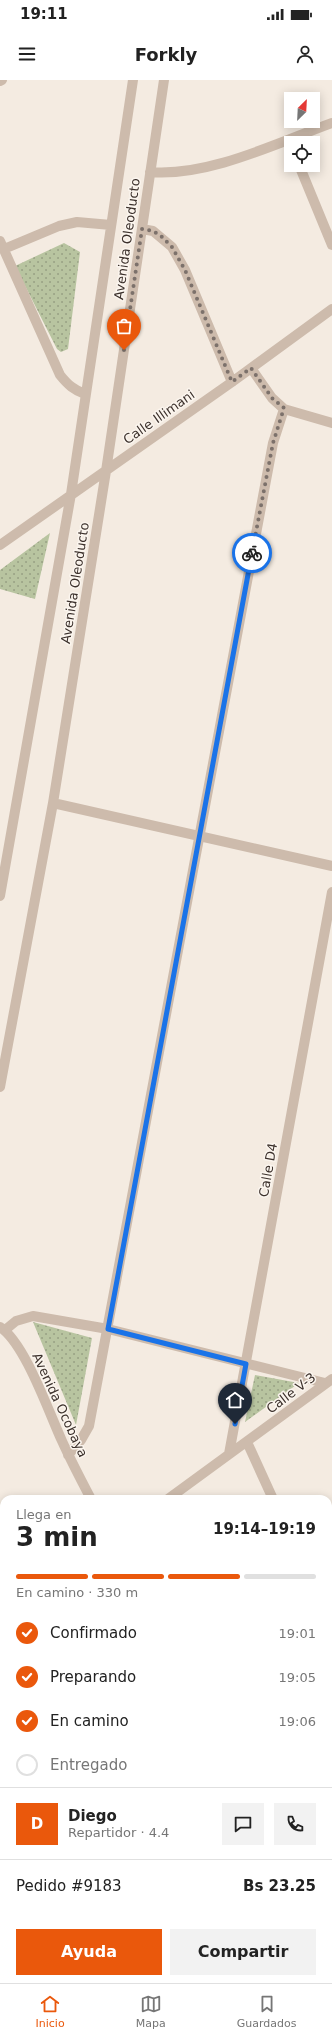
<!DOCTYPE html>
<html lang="es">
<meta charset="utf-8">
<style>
body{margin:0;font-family:"DejaVu Sans",sans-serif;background:#f2f2f2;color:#222;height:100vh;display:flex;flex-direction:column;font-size:15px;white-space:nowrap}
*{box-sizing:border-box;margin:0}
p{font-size:13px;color:#767676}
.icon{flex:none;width:22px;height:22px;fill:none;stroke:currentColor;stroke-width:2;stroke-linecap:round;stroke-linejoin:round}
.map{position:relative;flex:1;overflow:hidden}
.sheet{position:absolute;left:0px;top:1415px;width:332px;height:488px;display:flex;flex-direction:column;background:#fff;border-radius:12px 12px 0 0;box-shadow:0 2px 10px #0003}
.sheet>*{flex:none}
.needle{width:26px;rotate:24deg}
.controls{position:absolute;left:284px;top:12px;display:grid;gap:8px}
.controls a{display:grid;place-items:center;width:36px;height:36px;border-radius:0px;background:#fff;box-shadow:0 2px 10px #0003;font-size:20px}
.pin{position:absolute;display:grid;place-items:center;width:34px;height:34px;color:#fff;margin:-41px -17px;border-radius:50% 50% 50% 0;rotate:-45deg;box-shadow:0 0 4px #0007}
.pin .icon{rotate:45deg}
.courier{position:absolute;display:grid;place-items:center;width:40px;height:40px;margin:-20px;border:3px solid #1a73e8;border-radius:50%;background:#fff;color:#222;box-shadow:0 1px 5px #0007}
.overview em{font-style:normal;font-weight:600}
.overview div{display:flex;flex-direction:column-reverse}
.overview{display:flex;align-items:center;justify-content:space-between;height:68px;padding:0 16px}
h1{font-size:26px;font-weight:600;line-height:30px}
.bar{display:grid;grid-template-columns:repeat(4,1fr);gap:6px 4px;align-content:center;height:48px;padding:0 16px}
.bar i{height:5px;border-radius:3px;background:#e0e0e0}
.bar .selected{background:#ea580c}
.bar p{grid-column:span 4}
.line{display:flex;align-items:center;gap:10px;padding:0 16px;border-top:1px solid #e0e0e0}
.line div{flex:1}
.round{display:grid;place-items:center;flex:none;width:42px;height:42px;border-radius:0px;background:#f2f2f2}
ol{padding:0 16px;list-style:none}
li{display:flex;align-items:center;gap:12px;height:44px}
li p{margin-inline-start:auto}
li .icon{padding:4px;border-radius:50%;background:#ea580c;color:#fff;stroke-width:4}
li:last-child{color:#767676}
li i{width:22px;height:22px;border:2px solid #e0e0e0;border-radius:50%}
.cta{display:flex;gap:8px;margin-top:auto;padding:8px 16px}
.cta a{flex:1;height:46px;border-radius:0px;background:#ea580c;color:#fff;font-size:16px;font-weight:600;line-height:46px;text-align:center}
.cta a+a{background:#f2f2f2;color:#222}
.status{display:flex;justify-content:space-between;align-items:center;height:28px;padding:0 20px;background:#fff;direction:ltr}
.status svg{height:11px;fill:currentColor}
header{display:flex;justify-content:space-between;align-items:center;height:52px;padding:0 16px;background:#fff;font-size:18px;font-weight:600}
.dock{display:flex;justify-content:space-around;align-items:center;height:56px;border-top:1px solid #e0e0e0;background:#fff;font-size:11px;color:#767676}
.dock a{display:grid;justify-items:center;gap:2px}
.dock .selected{color:#ea580c}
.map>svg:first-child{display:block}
</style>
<div class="status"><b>19:11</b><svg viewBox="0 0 49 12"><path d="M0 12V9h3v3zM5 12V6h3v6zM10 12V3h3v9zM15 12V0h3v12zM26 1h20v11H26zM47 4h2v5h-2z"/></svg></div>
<header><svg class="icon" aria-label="menu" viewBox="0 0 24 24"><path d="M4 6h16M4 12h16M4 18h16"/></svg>Forkly<svg class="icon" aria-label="person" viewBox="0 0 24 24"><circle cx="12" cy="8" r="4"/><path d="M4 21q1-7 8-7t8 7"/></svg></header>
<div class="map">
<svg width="332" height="1903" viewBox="0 0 332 1903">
<defs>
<pattern id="grass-dots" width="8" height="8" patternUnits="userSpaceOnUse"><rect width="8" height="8" fill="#b8c4a0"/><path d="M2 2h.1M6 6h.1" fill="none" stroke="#97a083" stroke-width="1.8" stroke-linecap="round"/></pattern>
</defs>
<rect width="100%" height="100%" fill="#f4ebe1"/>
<!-- grass -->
<path fill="url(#grass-dots)" d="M 64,163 L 80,172 L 68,269 L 61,272 L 57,269 L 15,186 Z
M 50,453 L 35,519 L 0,509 L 0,490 Z
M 33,1242 L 92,1258 L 76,1345 Z
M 255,1295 L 299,1303 L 245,1342 Z"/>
<!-- pitch -->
<path fill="#b8c4a0" d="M 65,1899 L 130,1899 L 131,1903 L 66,1903 Z"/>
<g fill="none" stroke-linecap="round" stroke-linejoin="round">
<!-- minor -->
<path stroke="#cdbbac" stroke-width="10" d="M 0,1 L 2,0
M 299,85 L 332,165
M 150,92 C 208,97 277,63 332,43
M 142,149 L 153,151 L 172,167 L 185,190 L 232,302
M 0,161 L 60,295 C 68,305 74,310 85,314
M 4,169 L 59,146 L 77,142 L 111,145
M 251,288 L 272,318 L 284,329 L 332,343
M 0,465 L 232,302 L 332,229
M 53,723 L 332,786
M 0,816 L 71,414 L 133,0
M 0,1007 L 53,723 L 106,391 L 164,0
M 0,1247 C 25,1263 49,1333 62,1361 C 71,1381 81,1400 91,1419
M 5,1250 L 16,1241 L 33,1236 L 108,1249 L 325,1303
M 247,1362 L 273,1419
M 229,1374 L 332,812
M 68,1375 L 81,1360 L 89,1346 L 273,363 L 284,329
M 168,1419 L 332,1299
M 328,1490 L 332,1487
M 328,1540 L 332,1549
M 328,1679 L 332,1676
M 0,1824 L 4,1824
M 328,1864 L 332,1862
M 142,1899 L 144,1903
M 317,1899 L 319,1903
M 55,1903 L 56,1899"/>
</g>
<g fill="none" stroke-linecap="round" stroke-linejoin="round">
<!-- done -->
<path stroke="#7c716b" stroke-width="4" stroke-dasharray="0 7.2" d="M 124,270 L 142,149 L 153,151 L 161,156 L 172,167 L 185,190 L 232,302 L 251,288 L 272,318 L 284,328 L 273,363 L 252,473"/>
<!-- route -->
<path stroke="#1a73e8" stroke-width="5" d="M 235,1344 L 246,1284 L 108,1249 L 252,473"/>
</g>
<g text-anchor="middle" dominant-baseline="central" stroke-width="3" stroke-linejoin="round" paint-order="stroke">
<!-- street labels -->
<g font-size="13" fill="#3b302b" stroke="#fbf5ee">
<text transform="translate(127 159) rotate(-82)">Avenida Oleoducto</text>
<text transform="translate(159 337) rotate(-35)">Calle Illimani</text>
<text transform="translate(75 503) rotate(-81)">Avenida Oleoducto</text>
<text transform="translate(268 1090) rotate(-80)">Calle D4</text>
<text transform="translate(291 1313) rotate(-37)">Calle V-3</text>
<text transform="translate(60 1325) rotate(65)">Avenida Ocobaya</text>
</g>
</g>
</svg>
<div class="controls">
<a><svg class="needle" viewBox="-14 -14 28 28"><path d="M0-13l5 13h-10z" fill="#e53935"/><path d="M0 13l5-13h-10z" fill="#767676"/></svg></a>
<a><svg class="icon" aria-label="locate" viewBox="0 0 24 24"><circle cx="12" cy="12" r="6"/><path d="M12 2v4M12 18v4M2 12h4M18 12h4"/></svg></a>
</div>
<div class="pin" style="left:124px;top:270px;background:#ea580c"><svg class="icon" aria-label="bag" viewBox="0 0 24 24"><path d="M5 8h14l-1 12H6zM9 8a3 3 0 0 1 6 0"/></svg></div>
<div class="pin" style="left:235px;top:1344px;background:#1f2937"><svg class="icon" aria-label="home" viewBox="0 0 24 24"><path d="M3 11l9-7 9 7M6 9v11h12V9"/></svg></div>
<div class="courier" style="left:252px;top:473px"><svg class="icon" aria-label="bike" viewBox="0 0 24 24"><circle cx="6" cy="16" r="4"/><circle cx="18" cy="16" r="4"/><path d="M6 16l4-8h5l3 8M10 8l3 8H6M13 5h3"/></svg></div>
<section class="sheet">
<div class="overview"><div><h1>3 min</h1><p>Llega en</p></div><em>19:14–19:19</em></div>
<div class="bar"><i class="selected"></i><i class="selected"></i><i class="selected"></i><i></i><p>En camino · 330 m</p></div>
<ol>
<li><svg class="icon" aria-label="check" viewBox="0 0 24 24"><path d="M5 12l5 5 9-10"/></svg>Confirmado<p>19:01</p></li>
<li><svg class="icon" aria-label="check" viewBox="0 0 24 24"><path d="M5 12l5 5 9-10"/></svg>Preparando<p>19:05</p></li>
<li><svg class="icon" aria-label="check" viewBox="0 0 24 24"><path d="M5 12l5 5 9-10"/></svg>En camino<p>19:06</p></li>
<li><i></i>Entregado</li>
</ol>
<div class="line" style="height:72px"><b class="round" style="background:#ea580c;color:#fff">D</b><div><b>Diego</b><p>Repartidor · 4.4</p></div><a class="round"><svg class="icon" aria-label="chat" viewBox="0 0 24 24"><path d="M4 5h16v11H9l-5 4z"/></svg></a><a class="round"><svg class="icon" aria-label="phone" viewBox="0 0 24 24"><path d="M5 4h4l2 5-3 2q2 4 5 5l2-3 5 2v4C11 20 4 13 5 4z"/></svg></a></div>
<div class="line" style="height:52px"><div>Pedido #9183</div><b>Bs 23.25</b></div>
<div class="cta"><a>Ayuda</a><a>Compartir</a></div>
</section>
</div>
<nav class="dock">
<a class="selected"><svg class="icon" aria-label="home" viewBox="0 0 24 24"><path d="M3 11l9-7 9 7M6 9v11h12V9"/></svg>Inicio</a>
<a><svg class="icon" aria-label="map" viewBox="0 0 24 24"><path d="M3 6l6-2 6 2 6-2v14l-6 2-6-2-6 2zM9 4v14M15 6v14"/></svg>Mapa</a>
<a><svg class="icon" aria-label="saved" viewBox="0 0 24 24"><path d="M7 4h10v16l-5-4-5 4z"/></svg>Guardados</a>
</nav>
